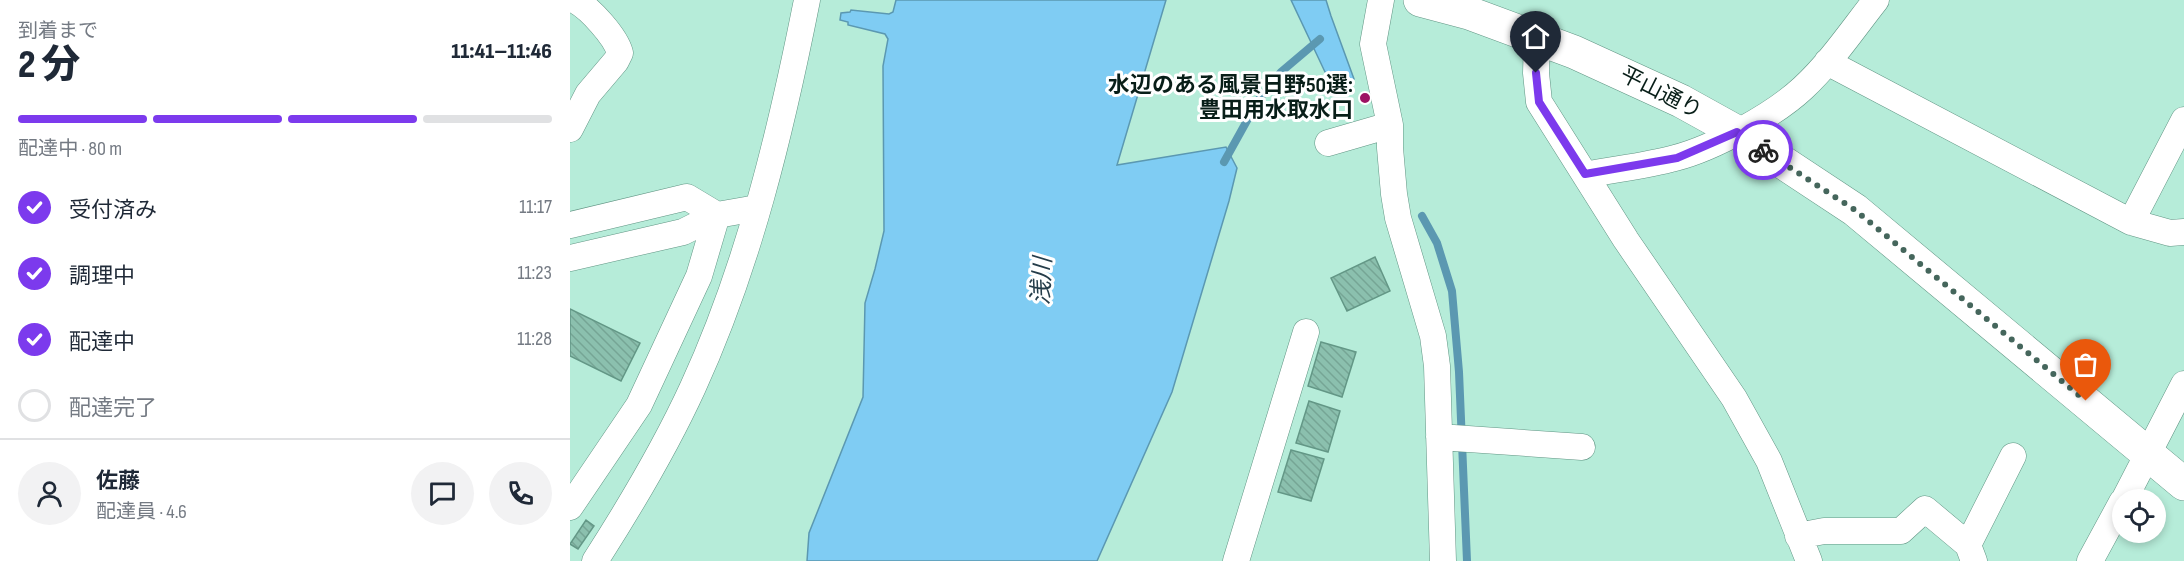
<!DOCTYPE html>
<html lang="ja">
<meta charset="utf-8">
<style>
body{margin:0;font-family:"Sofia Sans Condensed","Noto Sans JP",sans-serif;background:#f2f2f3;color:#1f2937;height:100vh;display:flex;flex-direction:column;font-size:22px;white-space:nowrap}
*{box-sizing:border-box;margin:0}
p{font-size:20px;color:#747a83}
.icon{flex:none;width:33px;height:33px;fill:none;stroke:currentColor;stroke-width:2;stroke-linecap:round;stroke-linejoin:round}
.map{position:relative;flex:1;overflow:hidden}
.sheet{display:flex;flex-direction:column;background:#fff;width:570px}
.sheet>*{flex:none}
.tools{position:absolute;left:1542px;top:489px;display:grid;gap:12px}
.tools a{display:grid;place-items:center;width:54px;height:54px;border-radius:50%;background:#fff;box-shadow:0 3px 9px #0003;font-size:30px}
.pin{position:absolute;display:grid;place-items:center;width:51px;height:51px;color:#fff;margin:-62px -26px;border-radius:50% 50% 50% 0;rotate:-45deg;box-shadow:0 0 6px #0007}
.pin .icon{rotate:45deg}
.courier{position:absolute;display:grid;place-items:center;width:60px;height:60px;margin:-30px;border:4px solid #7c3aed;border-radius:50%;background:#fff;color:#222;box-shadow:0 2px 8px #0007}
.headline em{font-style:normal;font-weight:800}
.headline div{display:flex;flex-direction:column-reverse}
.headline{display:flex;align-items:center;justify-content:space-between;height:102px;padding:0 18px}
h1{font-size:39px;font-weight:800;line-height:45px}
.bar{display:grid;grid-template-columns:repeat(4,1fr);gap:9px 6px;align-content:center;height:72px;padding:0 18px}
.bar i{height:8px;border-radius:4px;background:#e0e1e3}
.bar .current{background:#7c3aed}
.bar p{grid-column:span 4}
.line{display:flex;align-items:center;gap:15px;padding:0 18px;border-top:2px solid #e0e1e3}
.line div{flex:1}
.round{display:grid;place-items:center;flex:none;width:63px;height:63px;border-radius:32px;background:#f2f2f3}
ol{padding:0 18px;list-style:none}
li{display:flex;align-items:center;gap:18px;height:66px}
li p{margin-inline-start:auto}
li .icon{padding:6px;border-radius:50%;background:#7c3aed;color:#fff;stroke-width:4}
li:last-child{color:#747a83}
li i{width:33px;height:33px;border:3px solid #e0e1e3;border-radius:50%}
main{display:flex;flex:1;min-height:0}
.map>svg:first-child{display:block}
</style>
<main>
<section class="sheet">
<div class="headline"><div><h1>2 分</h1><p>到着まで</p></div><em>11:41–11:46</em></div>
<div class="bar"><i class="current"></i><i class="current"></i><i class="current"></i><i></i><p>配達中 · 80 m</p></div>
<ol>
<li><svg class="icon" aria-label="check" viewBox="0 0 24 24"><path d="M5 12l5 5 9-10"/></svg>受付済み<p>11:17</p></li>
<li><svg class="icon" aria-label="check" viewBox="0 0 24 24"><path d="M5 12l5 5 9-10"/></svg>調理中<p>11:23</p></li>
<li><svg class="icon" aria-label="check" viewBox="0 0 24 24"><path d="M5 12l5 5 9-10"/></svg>配達中<p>11:28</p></li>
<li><i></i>配達完了</li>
</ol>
<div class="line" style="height:108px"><a class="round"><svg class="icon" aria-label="person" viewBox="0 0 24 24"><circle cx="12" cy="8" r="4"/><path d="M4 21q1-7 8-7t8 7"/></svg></a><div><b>佐藤</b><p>配達員 · 4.6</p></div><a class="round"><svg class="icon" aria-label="chat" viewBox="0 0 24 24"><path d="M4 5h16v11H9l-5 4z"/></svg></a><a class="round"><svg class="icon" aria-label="phone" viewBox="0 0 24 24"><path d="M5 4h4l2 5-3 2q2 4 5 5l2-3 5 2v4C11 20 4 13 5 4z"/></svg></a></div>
</section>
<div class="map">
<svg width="1614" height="561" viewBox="0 0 1614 561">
<defs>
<pattern id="building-back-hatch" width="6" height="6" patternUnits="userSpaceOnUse" patternTransform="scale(1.5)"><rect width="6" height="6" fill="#8bc0ae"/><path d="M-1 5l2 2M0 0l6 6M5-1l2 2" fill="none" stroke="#76a595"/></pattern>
</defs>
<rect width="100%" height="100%" fill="#b6ecd9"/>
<!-- water -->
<path fill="#7fccf3" stroke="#5b98b1" stroke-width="1.5" d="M 326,0 L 596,0 L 547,165 L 656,147 L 667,168 L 659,201 L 602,392 L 527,561 L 237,561 L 239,533 L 293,397 L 295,303 L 305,269 L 314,231 L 313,66 L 318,39 L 315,34 L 278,25 L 278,22 L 270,20 L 271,13 L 280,12 L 281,10 L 319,14 L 323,12 Z
M 721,0 L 756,0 L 761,16 L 784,79 L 768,91 L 755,72 Z"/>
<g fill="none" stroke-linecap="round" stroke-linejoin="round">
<!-- stream -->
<path stroke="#5b98b1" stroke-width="8" d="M 654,162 L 689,99 L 711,72 L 750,39
M 852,216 L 867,243 L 882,291 L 889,372 L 897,561"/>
</g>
<!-- building -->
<path fill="url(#building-back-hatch)" stroke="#639786" stroke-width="1.5" d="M 805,257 L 820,291 L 777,311 L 761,278 Z
M 0,309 L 70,343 L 51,381 L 0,356 Z
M 751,342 L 786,352 L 772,397 L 738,386 Z
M 739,401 L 770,411 L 758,452 L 726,443 Z
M 721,450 L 754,459 L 741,501 L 708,492 Z
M 16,520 L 24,526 L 8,549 L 0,544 Z"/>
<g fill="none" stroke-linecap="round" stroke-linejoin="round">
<defs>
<path id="minor" d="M 811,0 L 803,44 L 820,125 L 820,148 L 824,194 L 828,218 L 863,336 L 867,366 L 873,561
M 967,38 L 966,73 L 969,102 L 1056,240 L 1164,398 L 1199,461 L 1239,561
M 1257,62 L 1561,222 L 1600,233 L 1614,232
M 0,129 L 18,94 L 46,61 L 50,53 C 46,37 19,7 4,0
M 758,143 L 820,125
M 1015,175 C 1045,169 1076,166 1105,158 C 1144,148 1204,115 1233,88 C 1261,62 1283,29 1306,0
M 1561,222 L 1614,120
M 0,225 L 117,197 L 147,215
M 0,258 L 113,232 L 147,215 L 187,208
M 869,437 L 1012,447
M 1554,500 L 1614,384
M 0,507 L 69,405 L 129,276 L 147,215
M 1228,536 L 1254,531 L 1331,531 L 1355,509 L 1398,545 L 1404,561
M 1398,545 L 1443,456
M 25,561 C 61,505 95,448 123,387 C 179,265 211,131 237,0
M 666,561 L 736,332
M 1520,561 L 1552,502"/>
<path id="major" d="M 850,0 L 899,13 L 1004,52 L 1111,101 L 1167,132 L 1285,210 L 1614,484"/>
</defs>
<!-- minor casing -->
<use href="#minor" stroke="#619584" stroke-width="27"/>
<!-- major casing -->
<use href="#major" stroke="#619584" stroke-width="34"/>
<!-- minor -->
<use href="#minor" stroke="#fff" stroke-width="26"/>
<!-- major -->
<use href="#major" stroke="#fff" stroke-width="33"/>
</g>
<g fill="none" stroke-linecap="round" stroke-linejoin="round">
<!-- done -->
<path stroke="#45665c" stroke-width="6" stroke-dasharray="0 10.8" d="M 1193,150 L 1285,210 L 1516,401"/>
<!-- route -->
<path stroke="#7c3aed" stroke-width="8" d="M 966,73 L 969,102 L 1015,174 L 1107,158 L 1167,132 L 1193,150"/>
</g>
<!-- markers -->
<circle fill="#9c1363" stroke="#fff" stroke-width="2" cx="795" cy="98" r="6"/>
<g text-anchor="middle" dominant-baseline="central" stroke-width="6" stroke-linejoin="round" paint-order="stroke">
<!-- poi labels -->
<g font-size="22" font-weight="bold" fill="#081e18" stroke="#fff" text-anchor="end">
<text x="783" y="85">水辺のある風景日野50選:<tspan x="783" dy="25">豊田用水取水口</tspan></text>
</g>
<!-- street labels -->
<g font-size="22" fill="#081e18" stroke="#fff">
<text transform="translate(1091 93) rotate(27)">平山通り</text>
</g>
<!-- water labels -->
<g font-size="24" font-style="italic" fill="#253d4a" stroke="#fff">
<text transform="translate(472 281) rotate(-87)">浅川</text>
</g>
</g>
</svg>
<div class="tools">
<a><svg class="icon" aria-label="locate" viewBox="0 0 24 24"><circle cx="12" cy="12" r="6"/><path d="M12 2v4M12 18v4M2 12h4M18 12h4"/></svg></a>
</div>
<div class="pin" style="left:1516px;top:401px;background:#ea580c"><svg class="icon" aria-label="bag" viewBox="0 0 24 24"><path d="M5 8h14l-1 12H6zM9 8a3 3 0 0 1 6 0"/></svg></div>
<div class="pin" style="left:966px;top:73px;background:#1f2937"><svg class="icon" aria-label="home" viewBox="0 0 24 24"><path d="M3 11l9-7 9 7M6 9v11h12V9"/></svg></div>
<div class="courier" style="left:1193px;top:150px"><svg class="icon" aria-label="bike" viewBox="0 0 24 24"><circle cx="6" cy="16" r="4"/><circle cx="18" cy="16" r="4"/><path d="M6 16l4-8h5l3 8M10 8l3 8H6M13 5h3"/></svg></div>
</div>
</main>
